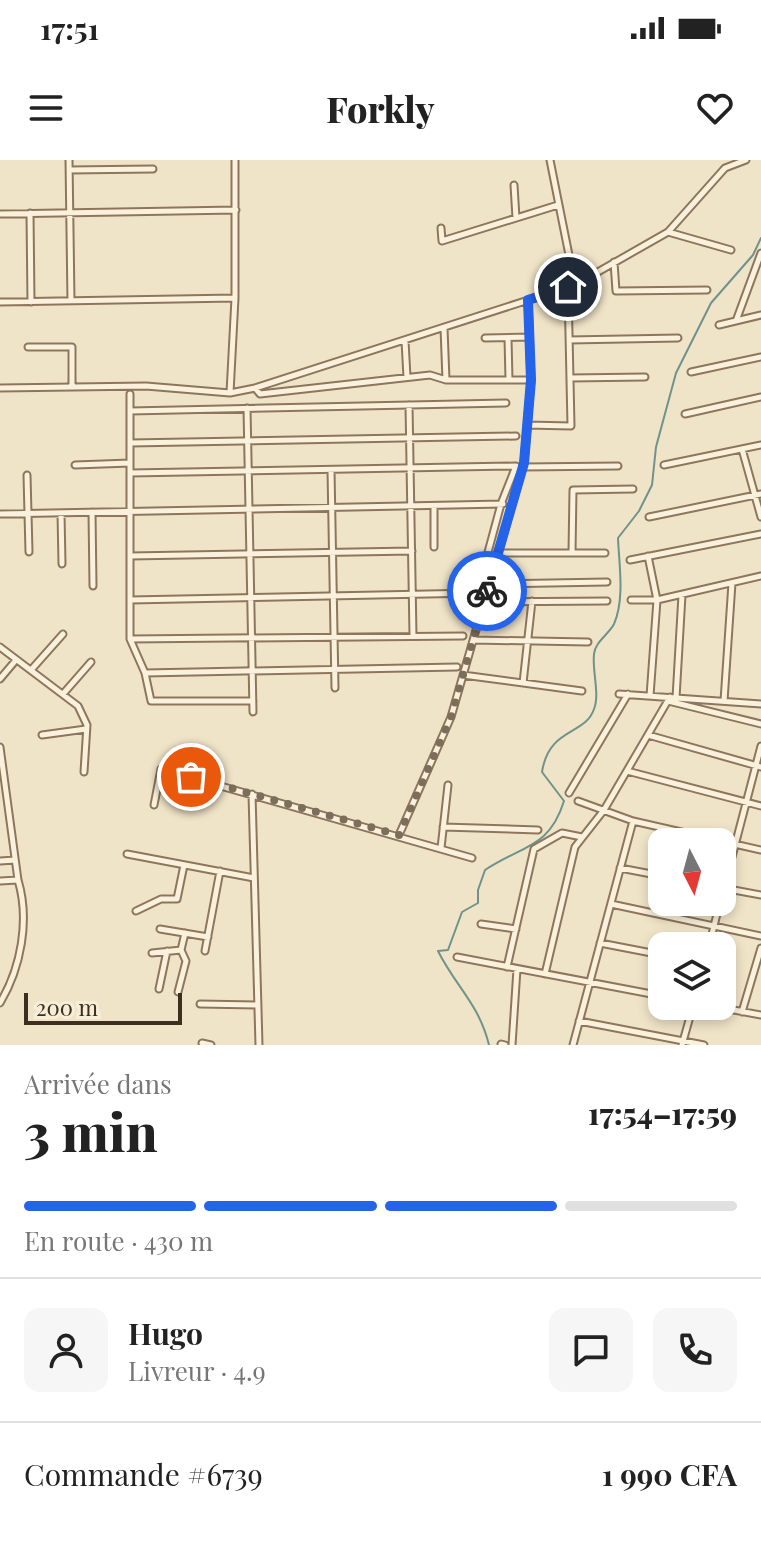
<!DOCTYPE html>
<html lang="fr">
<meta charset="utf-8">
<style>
body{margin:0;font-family:"Playfair Display",serif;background:#f6f6f6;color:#222;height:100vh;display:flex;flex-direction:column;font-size:30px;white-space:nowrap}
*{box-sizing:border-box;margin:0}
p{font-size:26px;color:#767676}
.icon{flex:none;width:44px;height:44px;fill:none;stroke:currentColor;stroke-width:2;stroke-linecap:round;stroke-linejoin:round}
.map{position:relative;height:885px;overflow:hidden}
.details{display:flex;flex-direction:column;background:#fff;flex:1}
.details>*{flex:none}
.needle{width:52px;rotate:174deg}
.buttons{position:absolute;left:648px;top:668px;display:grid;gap:16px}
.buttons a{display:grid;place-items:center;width:88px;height:88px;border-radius:16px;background:#fff;box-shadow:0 4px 12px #0003;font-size:40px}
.scale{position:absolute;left:24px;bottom:20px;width:158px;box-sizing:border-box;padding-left:8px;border:4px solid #3d2e20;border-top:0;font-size:22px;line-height:28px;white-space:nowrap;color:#3d2e20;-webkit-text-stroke:6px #f7eed8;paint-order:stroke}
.pin{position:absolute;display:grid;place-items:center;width:68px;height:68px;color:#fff;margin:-34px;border:4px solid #fff;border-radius:50%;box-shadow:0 2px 8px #0007}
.courier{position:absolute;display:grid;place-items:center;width:80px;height:80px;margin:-40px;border:6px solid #2563eb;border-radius:50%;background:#fff;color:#222;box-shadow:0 2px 10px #0007}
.head em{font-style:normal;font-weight:800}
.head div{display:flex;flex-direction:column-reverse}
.head{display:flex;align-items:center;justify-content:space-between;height:136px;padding:0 24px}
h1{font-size:52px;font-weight:800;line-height:60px}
.bar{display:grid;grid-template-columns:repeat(4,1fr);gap:12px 8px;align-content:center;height:96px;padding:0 24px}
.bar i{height:10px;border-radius:6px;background:#e0e0e0}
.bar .on{background:#2563eb}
.bar p{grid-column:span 4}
.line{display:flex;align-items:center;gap:20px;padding:0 24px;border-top:2px solid #e0e0e0}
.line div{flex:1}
.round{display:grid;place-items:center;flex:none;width:84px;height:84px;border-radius:16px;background:#f6f6f6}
.status{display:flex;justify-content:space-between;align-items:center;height:56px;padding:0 40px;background:#fff;direction:ltr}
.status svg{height:22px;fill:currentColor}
header{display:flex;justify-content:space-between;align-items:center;height:104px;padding:0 24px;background:#fff;font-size:36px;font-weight:800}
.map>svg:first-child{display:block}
</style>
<div class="status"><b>17:51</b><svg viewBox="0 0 49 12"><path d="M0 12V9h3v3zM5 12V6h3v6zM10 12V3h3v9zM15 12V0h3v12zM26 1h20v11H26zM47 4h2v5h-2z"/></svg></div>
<header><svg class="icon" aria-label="menu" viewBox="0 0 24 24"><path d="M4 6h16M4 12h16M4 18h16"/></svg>Forkly<svg class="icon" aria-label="heart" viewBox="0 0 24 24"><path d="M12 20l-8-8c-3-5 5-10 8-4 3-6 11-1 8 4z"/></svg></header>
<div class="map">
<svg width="761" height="885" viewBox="0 0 761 885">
<rect width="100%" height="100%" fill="#f0e4c8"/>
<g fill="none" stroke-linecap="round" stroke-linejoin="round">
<!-- stream -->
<path stroke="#6f938a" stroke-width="2" d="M 489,885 C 479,844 456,827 438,791 L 448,790 L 462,752 L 478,743 L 478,730 L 485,710 C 522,685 549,689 564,641 L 542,612 C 549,567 585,576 594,549 C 600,534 592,511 594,494 C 595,482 609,474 614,464 C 625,439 619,404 618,378 L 639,351 L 652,325 L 656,287 L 676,213 L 711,143 L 753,95 L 761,78"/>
<defs>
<path id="street" d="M 69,0 L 71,141
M 550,0 L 575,125
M 69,10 L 153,9
M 514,25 L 516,58
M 30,53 L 31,142
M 0,54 L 236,50
M 441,68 L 442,81 L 558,45
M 668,72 L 731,90
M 614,102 L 616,131 L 707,130
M 0,142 L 235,138
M 736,161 L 761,93
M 719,165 L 761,155
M 444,168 L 446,220
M 485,178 L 529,177
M 508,178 L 509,220
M 569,180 L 678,178
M 405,181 L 407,217
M 28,187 L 72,187 L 72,227
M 691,212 L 761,197
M 570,218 L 645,217
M 0,228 L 146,226 L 230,233 L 255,228 L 575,125 L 668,72 L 725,8 L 746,0
M 255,228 L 260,234 L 430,215 L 446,220 L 531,220
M 230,233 L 235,138 L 235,0
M 130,234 L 130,479 L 145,513 L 151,541 L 253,541
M 409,245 L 413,476
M 247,248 L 253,552
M 130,251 L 506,243
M 685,254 L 761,237
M 527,265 L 571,266 L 568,128
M 130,283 L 516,276
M 742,289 L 761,357
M 75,305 L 130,303
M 664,305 L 761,285
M 523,307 L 618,306
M 331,310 L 335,528
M 130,313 L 516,306 L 501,344 L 477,433 L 130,440
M 27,315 L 29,392
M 434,346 L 434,387
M 92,352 L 93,426
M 61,353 L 62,404
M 0,354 L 503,344
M 649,357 L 761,334
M 498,393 L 605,393
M 572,393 L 573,330 L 633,329
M 130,396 L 412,391
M 648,396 L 657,440 L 650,536
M 630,400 L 761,374
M 489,424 L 607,422
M 631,440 L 657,440 L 761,416
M 484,442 L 607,441
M 130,479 L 463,476
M 473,480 L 588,482
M 0,487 L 78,546 L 87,565 L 84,612
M 31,510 L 63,474
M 145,513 L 457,507
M 463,515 L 582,531
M 0,519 L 16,500
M 523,523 L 532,441
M 63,534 L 91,502
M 619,534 L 761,544
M 676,538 L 682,435
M 668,541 L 761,564
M 724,541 L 732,423
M 42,575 L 86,569
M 648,575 L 761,607
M 0,587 L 18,720 C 30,760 21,808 0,843
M 627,611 L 761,646
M 569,633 L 628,534
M 252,634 L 259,885
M 578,641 L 633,661 L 761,690
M 154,645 L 161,609 L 472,698
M 443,667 L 538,670
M 399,675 L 451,557 L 524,303 L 531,220 L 528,140
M 441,688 L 448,625
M 127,694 L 254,718
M 0,701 L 15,700
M 620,708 L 662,716
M 0,721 L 18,720
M 723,728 L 761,735
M 722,735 L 761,586
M 611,744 L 761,776
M 136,751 L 161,739 L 177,739 L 184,705
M 481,764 L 516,769
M 160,769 L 208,777
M 600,783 L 662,795
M 709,786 L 720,742
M 205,791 L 220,711
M 152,793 L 181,790
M 457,797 L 662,836
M 507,807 L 534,689 L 562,673 L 582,677
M 545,814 L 575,687 L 604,650 L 670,537
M 159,829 L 167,791
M 178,832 L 186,801 L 181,790 L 185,773
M 200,844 L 258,845
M 712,846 L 761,855
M 742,852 L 761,788
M 579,861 L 704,885
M 202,883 L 211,885
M 501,884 L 505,885
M 512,885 L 517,809
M 573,885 L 633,661
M 682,885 L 693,846"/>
</defs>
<!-- street casing -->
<use href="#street" stroke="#8d765c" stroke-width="9"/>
<!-- street -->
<use href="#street" stroke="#faf1dc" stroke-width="5"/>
</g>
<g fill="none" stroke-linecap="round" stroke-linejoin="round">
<!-- done -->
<path stroke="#7c6e5b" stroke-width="8" stroke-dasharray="0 14.4" d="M 191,617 L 399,675 L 451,557 L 487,431"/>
<!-- route -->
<path stroke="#2563eb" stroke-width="10" d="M 487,431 L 524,303 L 531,220 L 528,140 L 568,127"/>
</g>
</svg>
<div class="buttons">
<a><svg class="needle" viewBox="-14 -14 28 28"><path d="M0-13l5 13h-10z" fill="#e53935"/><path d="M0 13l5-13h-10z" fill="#767676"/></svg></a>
<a><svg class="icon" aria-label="layers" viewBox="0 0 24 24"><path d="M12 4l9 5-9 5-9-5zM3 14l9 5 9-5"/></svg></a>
</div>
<div class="scale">200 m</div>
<div class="pin" style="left:191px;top:617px;background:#ea580c"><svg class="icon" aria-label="bag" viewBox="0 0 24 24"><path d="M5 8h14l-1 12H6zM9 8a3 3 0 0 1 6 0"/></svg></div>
<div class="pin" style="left:568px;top:127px;background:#1f2937"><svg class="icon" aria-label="home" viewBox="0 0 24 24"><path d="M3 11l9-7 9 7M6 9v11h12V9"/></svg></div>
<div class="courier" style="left:487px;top:431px"><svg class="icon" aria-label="bike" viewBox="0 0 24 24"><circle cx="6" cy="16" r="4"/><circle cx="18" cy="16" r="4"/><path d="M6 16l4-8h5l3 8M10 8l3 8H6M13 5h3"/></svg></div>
</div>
<section class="details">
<div class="head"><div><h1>3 min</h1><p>Arrivée dans</p></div><em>17:54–17:59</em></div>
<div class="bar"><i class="on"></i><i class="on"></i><i class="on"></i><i></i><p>En route · 430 m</p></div>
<div class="line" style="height:144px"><a class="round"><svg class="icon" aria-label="person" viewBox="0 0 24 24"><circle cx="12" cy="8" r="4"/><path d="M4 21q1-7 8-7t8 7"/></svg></a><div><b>Hugo</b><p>Livreur · 4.9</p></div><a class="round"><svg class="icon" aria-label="chat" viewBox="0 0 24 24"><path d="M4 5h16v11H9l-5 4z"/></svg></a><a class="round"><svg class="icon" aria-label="phone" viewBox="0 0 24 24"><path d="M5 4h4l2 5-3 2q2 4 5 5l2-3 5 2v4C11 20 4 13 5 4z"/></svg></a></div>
<div class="line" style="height:104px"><div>Commande #6739</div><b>1 990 CFA</b></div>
</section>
